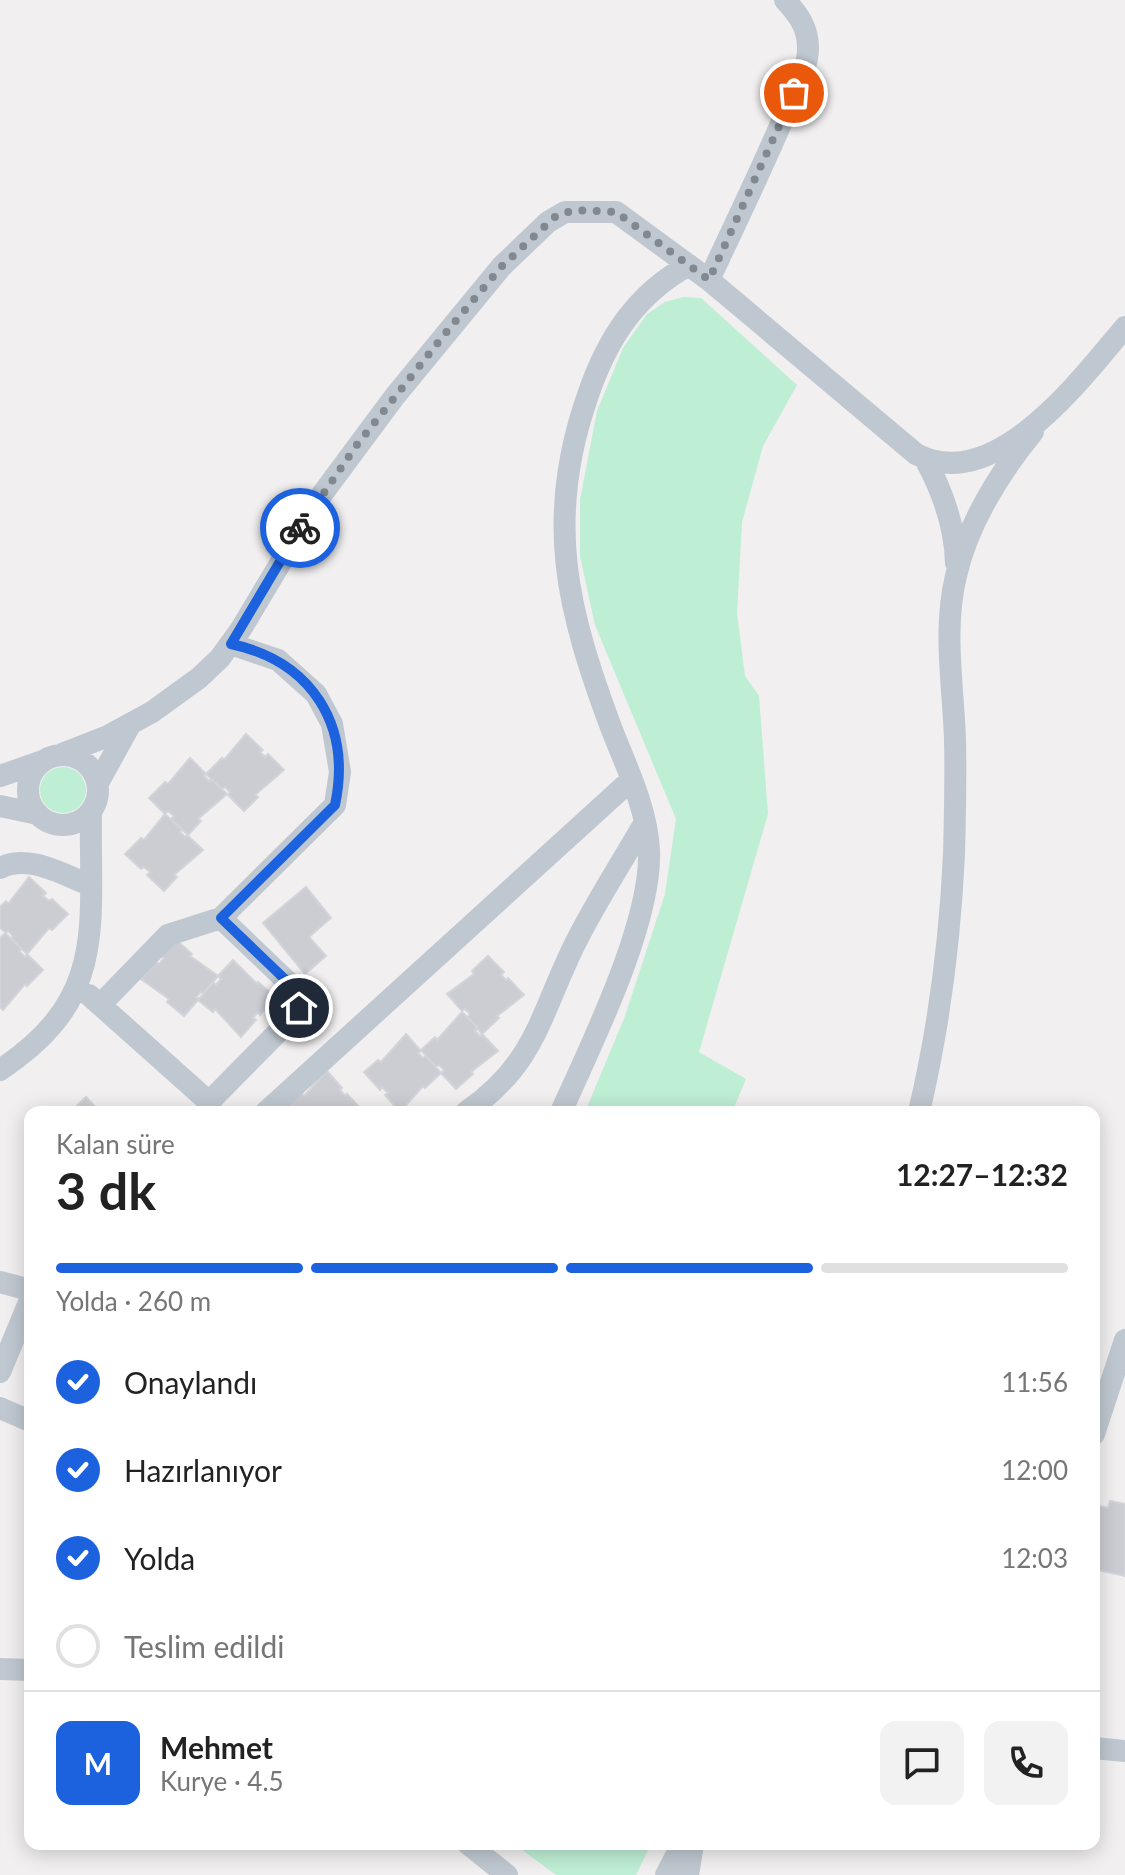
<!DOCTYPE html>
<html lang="tr">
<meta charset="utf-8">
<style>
body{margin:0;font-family:Lato,sans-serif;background:#f2f2f2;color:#222;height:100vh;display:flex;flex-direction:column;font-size:30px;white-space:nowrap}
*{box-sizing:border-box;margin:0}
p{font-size:26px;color:#767676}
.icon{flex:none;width:44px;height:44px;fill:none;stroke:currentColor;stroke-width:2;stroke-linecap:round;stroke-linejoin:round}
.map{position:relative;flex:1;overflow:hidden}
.panel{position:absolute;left:24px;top:1106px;width:1076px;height:744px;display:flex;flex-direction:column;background:#fff;border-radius:16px;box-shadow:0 4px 20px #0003}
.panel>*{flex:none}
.pin{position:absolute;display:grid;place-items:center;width:68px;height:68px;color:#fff;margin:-34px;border:4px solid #fff;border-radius:50%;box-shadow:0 2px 8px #0007}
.courier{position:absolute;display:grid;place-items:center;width:80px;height:80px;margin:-40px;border:6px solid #1c62de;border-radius:50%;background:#fff;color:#222;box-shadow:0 2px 10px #0007}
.summary em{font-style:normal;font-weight:700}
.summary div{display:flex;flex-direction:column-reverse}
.summary{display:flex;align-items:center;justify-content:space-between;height:136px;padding:0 32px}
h1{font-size:52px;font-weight:700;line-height:60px}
.bar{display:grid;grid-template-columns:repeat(4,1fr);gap:12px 8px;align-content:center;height:96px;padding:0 32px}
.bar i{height:10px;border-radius:6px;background:#e0e0e0}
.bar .current{background:#1c62de}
.bar p{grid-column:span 4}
.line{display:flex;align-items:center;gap:20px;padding:0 32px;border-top:2px solid #e0e0e0}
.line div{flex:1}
.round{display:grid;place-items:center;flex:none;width:84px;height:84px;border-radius:16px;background:#f2f2f2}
ol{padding:0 32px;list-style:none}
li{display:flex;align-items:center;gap:24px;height:88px}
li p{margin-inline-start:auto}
li .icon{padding:8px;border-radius:50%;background:#1c62de;color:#fff;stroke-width:4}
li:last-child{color:#767676}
li i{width:44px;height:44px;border:4px solid #e0e0e0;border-radius:50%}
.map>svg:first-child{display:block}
</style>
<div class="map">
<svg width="1125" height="1875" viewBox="0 0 1125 1875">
<rect width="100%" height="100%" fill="#f1efef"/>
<!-- green -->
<path fill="#beeed4" d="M 683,297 L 701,298 L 797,385 L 763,446 L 742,522 L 737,613 L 745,676 L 759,696 L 768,814 L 699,1052 L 746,1079 L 732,1112 L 585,1112 L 625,1016 L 665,894 L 676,819 L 595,625 L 580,556 L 580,500 L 597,411 L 623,348 L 647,314 L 665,302 Z
M40 790a23 23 0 1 1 46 0a23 23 0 1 1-46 0Z
M 514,1844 L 651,1844 L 636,1875 L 556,1875 Z"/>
<!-- building -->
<path fill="#cbcdd3" stroke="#d3d4da" stroke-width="2" d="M 246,734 L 263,750 L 260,752 L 265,757 L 268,754 L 284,770 L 255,795 L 258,797 L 244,811 L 228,795 L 230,792 L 225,787 L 222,789 L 206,774 L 222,758 L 224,760 Z
M 190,758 L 206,774 L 204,776 L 209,781 L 211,779 L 227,794 L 198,819 L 201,821 L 188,835 L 171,819 L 174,816 L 168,811 L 165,814 L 149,798 L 165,782 L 168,784 Z
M 165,814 L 182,830 L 180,832 L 185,837 L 187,835 L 203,850 L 174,875 L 177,877 L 164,891 L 147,875 L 150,872 L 144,867 L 141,869 L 125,854 L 141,838 L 144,840 Z
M 29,877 L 46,893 L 43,896 L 49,901 L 52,899 L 68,914 L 52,930 L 49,928 L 27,954 L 11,938 L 13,936 L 8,931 L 6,933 L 0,928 L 0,907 L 6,901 L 8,904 Z
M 306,887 L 331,918 L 309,937 L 326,956 L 305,974 L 263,923 Z
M 5,933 L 22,949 L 19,951 L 25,957 L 27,954 L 43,970 L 27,986 L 25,984 L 3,1010 L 0,1007 L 0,938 Z
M 175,939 L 192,954 L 190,956 L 218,976 L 203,994 L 201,992 L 196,997 L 199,999 L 184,1016 L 167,1002 L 169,999 L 141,979 L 156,962 L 159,964 L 164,958 L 161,956 Z
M 488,956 L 504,972 L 501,975 L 506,980 L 508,978 L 524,995 L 497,1016 L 499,1018 L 482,1034 L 468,1017 L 470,1014 L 465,1009 L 462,1011 L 447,994 L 474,974 L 472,971 Z
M 233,960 L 257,984 L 258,982 L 276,997 L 260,1015 L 258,1012 L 253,1018 L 256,1020 L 241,1037 L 215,1009 L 213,1012 L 198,1000 L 213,982 L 216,985 L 221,979 L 218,976 Z
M 462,1012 L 478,1028 L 475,1031 L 480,1036 L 482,1034 L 498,1051 L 471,1072 L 473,1074 L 456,1089 L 441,1073 L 444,1070 L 439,1065 L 436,1067 L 421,1050 L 435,1037 L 437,1040 Z
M 406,1034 L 421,1051 L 418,1053 L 423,1058 L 426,1056 L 441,1073 L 425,1088 L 423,1086 L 400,1112 L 385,1095 L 388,1093 L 382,1087 L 380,1090 L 364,1072 L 378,1060 L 381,1062 Z
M 327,1071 L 342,1088 L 340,1090 L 345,1096 L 347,1094 L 362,1110 L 288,1112 L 285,1108 L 301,1093 L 304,1096 Z
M 86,1097 L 100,1112 L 70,1112 Z
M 1110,1501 L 1125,1504 L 1125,1576 L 1094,1569 L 1094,1529 L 1099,1506 L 1108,1508 Z"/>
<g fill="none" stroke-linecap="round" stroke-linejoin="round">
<!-- minor -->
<path stroke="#bfc8d0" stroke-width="22" d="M 709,280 C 735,224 762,169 786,112 C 794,92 808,70 808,48 C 808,27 798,14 785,0
M 925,459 C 943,492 955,525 956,563
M 62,754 L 108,736 L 152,712 L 199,678 L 220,658 L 241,629 L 320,497 L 395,396 L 502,266 L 548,222 L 565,212 L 616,212 L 709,280 L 916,454 C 994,496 1081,379 1125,327
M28 790a35 35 0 1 1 70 0a35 35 0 1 1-70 0Z
M 0,776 L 43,761
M 98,783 L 130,725
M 0,806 L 38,814
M 0,868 C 28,853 63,875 90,885
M 221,918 L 335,805 L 340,772 L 332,724 L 316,694 L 278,660 L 231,644
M 89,995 L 209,1102 L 212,1112
M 100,1005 L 168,935 L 221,918 L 293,987 L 300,1002 L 293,1017 L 209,1102
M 0,1070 C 109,998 89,926 91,812
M 266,1112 L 631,780
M 466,1112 C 534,1065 539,1019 572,950 C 593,906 621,864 645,822
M 561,1112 C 591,1045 652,923 649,850 C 647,809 627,768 612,730 C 567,610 544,520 588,395 C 607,339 636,294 689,265
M 919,1112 C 939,1027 950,941 954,854 C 955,816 956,777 955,739 C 953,684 943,629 956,576 C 967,525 1000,472 1033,432
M 0,1282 L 30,1290
M 0,1372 L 30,1300
M 0,1408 L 30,1421
M 1094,1434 L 1125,1340
M 0,1669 L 30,1670
M 1094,1748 L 1125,1751
M 468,1844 L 507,1875
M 666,1875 L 682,1844
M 688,1875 L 693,1844"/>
</g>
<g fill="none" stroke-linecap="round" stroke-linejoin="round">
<!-- done -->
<path stroke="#82888f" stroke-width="8" stroke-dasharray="0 14.4" d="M 300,528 L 356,446 L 448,330 L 502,266 L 556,216 L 574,210 L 616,212 L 709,280 L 794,93"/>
<!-- route -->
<path stroke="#1c62de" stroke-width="10" d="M 299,1008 L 299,997 L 293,987 L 221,918 L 335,805 C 352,724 311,661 231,644 L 300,528"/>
</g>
</svg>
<div class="pin" style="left:794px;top:93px;background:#ea580c"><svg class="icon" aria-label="bag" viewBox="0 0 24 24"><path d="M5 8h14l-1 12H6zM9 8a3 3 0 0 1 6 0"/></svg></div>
<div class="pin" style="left:299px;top:1008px;background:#1f2937"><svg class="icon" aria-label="home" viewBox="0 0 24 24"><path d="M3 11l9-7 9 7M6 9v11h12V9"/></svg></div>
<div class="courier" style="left:300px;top:528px"><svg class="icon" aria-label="bike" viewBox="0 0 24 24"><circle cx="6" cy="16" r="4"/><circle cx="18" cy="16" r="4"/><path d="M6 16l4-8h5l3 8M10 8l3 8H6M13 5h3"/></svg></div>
<section class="panel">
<div class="summary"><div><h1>3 dk</h1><p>Kalan süre</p></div><em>12:27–12:32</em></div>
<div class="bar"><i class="current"></i><i class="current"></i><i class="current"></i><i></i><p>Yolda · 260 m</p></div>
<ol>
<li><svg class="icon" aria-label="check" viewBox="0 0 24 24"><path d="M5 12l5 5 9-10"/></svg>Onaylandı<p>11:56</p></li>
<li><svg class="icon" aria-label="check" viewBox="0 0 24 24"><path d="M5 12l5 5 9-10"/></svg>Hazırlanıyor<p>12:00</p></li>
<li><svg class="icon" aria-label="check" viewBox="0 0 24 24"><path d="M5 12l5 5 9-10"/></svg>Yolda<p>12:03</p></li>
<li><i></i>Teslim edildi</li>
</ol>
<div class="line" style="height:144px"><b class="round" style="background:#1c62de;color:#fff">M</b><div><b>Mehmet</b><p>Kurye · 4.5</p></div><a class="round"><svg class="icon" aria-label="chat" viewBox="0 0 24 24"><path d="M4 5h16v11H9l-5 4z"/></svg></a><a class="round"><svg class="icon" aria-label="phone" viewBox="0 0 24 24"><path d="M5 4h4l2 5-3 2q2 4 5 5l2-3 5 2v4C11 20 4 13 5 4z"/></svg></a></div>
</section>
</div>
